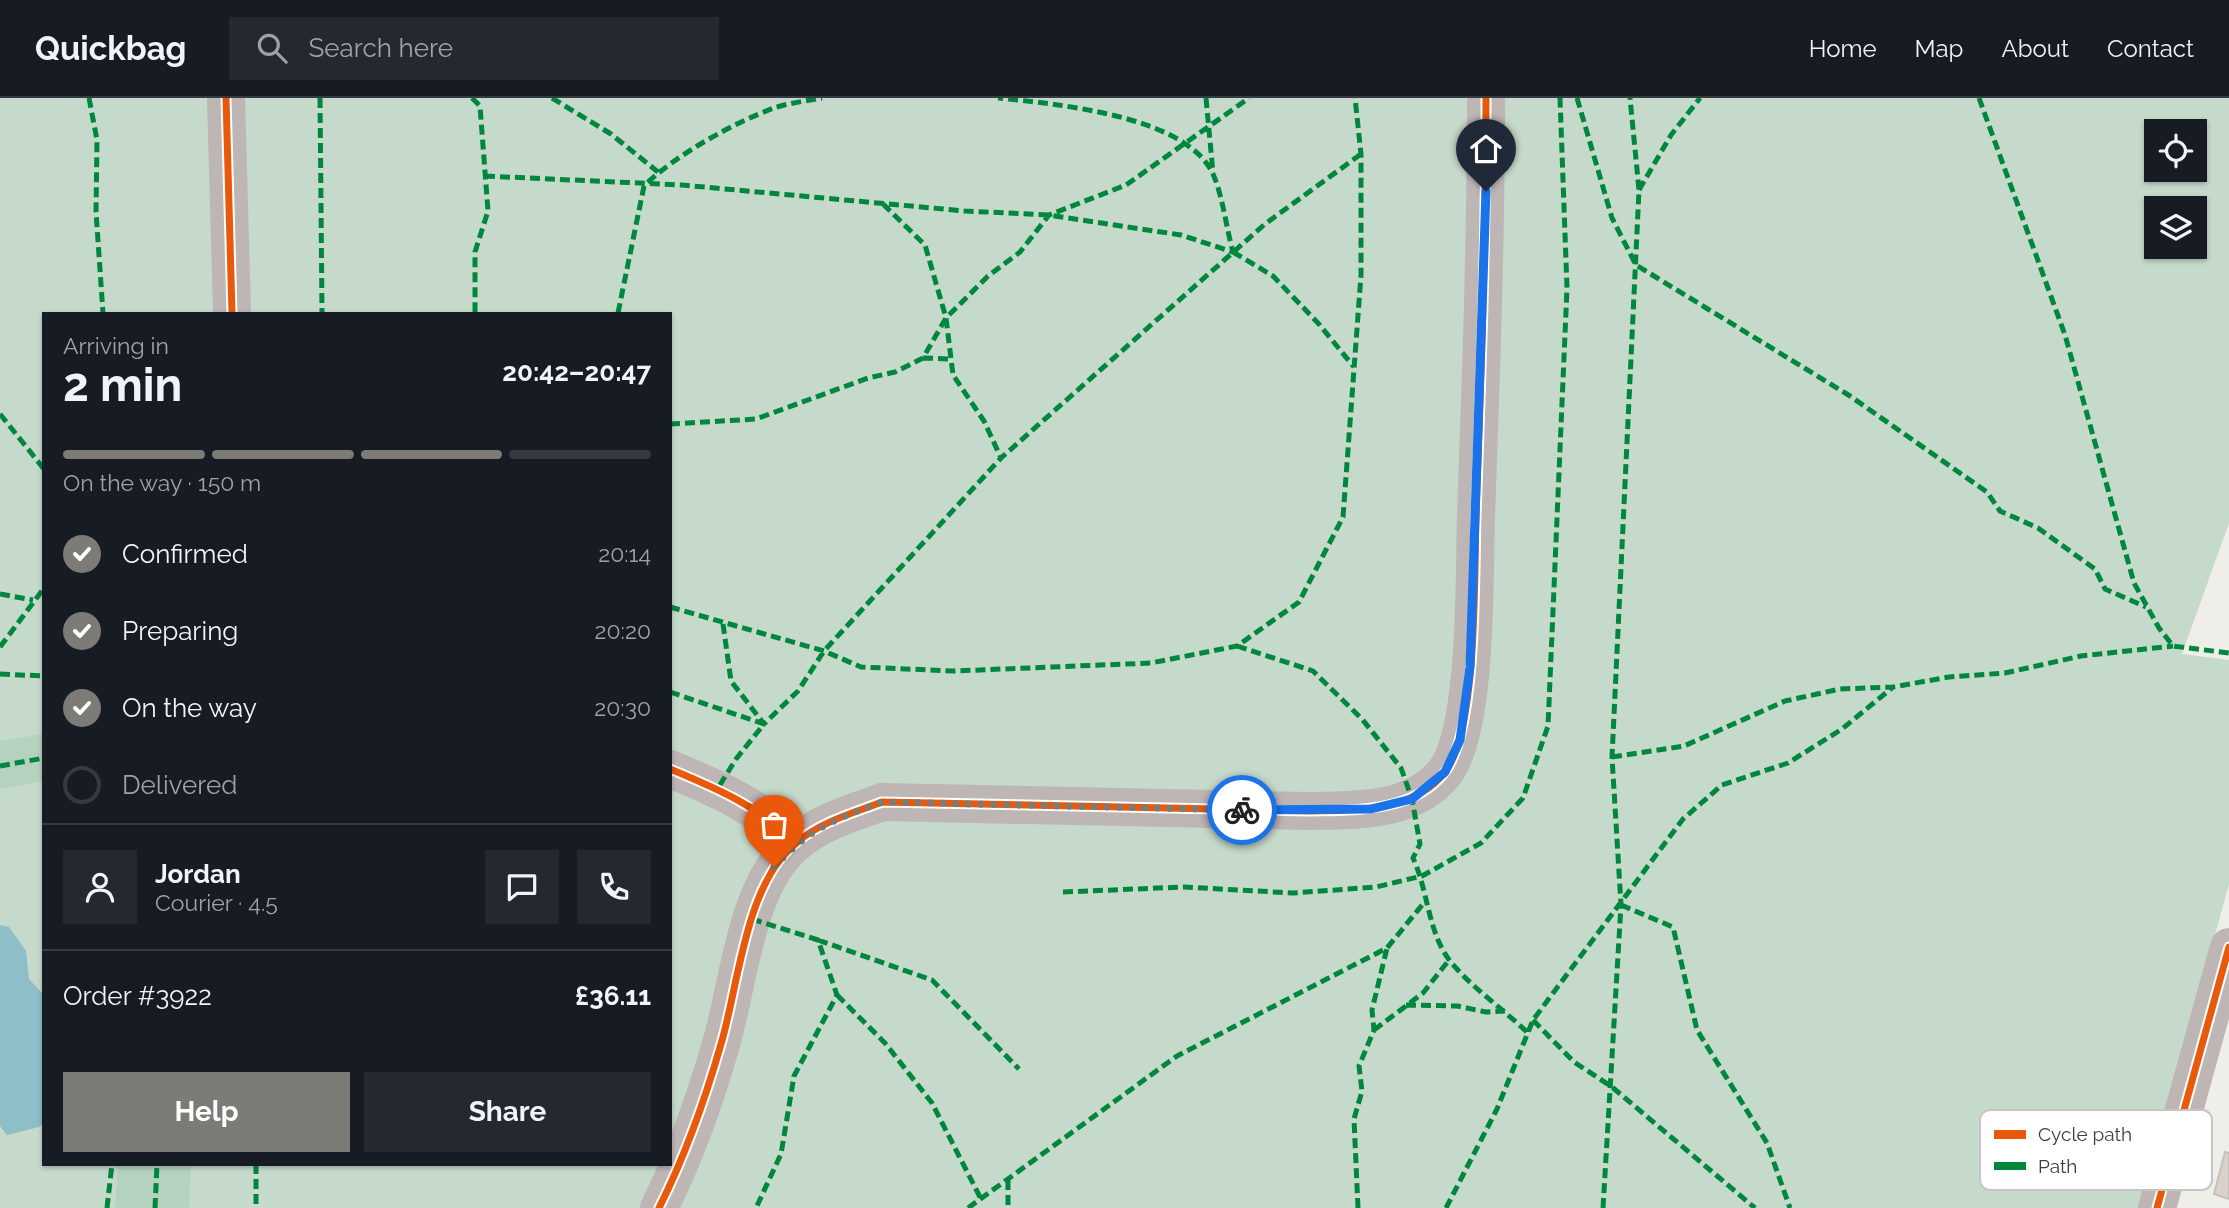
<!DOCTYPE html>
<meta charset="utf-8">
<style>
body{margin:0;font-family:Raleway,sans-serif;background:#242831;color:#f1f3f6;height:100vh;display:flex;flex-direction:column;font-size:26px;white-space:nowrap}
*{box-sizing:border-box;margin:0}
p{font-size:23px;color:#9ea1a6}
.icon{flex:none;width:38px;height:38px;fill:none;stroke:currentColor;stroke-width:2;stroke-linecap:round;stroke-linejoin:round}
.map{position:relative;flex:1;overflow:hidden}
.side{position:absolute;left:42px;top:214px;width:630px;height:854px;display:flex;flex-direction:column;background:#171b24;border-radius:0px;box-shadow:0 2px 5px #0004}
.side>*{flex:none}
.buttons{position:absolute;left:2144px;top:21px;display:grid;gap:14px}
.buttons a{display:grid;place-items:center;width:63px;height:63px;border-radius:0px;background:#171b24;box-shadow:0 2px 5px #0004;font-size:35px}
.pin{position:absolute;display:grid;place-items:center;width:60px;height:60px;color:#fff;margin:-72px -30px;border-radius:50% 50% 50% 0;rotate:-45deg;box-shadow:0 0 7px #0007}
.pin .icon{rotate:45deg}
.courier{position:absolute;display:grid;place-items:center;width:70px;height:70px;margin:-35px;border:5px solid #1a73e8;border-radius:50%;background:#fff;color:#222;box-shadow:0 2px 9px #0007}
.headline em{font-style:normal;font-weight:700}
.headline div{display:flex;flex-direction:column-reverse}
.headline{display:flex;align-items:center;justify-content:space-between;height:119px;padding:0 21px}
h1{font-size:46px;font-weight:700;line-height:52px}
.bar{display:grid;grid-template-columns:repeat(4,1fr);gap:10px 7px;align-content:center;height:84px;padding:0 21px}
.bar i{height:9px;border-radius:5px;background:#363941}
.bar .on{background:#7c7b76}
.bar p{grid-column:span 4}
.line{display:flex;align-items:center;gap:18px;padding:0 21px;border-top:2px solid #363941}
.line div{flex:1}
.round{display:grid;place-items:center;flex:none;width:74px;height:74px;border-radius:0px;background:#242831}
ol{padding:0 21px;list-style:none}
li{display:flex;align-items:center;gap:21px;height:77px}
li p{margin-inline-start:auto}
li .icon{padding:7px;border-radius:50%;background:#7c7b76;color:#fff;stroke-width:4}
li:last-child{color:#9ea1a6}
li i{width:38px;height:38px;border:4px solid #363941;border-radius:50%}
.button{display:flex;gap:14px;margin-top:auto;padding:14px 21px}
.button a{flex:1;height:80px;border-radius:0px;background:#7c7b76;color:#fff;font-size:28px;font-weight:700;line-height:80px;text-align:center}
.button a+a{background:#242831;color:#f1f3f6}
header{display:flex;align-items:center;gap:42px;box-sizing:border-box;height:98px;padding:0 35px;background:#171b24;border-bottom:2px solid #363941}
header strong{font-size:33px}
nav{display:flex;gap:38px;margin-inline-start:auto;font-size:24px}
.search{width:490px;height:63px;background:#242831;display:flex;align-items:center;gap:18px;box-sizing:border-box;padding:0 24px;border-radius:0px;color:#9ea1a6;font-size:26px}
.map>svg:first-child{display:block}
</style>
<header>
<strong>Quickbag</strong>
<div class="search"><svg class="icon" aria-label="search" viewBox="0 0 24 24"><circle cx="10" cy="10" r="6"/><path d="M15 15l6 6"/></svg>Search here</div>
<nav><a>Home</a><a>Map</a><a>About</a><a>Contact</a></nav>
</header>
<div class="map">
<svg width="2229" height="1110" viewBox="0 0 2229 1110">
<rect width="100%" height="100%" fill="#efeee8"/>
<!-- green -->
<path fill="#c6dacb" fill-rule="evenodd" d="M 0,0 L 2229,0 L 2229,425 L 2182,556 L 2229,562 L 2229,786 L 2140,1110 L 0,1110 ZM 2156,33 L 2194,33 L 2194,72 L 2156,72 ZM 2156,110 L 2194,110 L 2194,149 L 2156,149 ZM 44,215 L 670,215 L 670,1066 L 44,1066 Z"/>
<!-- forest -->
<path fill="#b5d2be" d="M 44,636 L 44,683 L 0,691 L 0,643 Z
M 118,1066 L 191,1066 L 189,1110 L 115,1110 Z"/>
<!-- water -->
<path fill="#8ebec7" d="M 0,827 L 9,829 L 26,853 L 29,881 L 44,897 L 44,1024 L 39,1029 L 7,1037 L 0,1028 Z"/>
<!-- building -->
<path fill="#ddd1cb" stroke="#c3c1be" stroke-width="2" d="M 2225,1054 L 2229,1055 L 2229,1101 L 2214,1096 Z"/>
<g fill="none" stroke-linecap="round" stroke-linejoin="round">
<!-- minor -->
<path stroke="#beb5b5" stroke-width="38" d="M 226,0 L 232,215
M 670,671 C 716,690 760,709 796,745
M 659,1110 C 685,1058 705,1002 721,946 C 739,886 745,786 796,745 C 820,724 853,715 882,704 L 1308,713 C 1354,712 1413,715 1445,674 C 1478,631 1474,476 1476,418 C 1481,279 1486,140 1486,0
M 2157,1110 L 2229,849"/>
<!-- quiet -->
<path stroke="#00873e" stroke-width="5" stroke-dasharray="10 5" stroke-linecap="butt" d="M 89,0 L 97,42 L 96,114 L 103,215
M 320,0 L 322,215
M 472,0 L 480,8 L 488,113 L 475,154 L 475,215
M 552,0 L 611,36 L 658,74
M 1206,0 L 1213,75
M 1577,0 L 1612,120 L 1636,167 L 1850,298 L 1987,394 L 2000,413 L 2038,430 L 2095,471 L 2105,491 L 2146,509
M 1979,0 L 2065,237 L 2134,485 L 2159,530 L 2173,548 L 2229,555
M 485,78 L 682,87 L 965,113 L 1049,117 L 1181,137 L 1233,154 C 1226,129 1223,99 1213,76 C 1186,17 1055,6 998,0
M 1639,92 L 1671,37 L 1700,0
M 883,106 L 925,147 L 946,220 L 953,277 L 984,323 L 1001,360
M 1233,154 L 1273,178 L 1318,225 L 1354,269
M 618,215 L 644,88 C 674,58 733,25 774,10 C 789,5 806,3 822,0
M 923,260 L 951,261
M 0,316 L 44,371
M 670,326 L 756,321 L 868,280 L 895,274 L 923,260 L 946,220 L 988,178 L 1020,154 L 1049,117 L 1126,87 L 1249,0
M 0,496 L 33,502
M 670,509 L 824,553 L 861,569 L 954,573 L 1151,565 L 1237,548 L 1299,504 L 1343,419 L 1361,177 L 1361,56 L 1355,0
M 723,526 L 731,583 L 764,626 L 798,593 L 824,553 L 1001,360 L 1265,126 L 1361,56
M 1237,548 L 1313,573 L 1362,621 L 1401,670 L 1412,701 L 1420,746 L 1413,760 C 1428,792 1428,835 1450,863 C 1471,889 1503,911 1527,934
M 0,549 L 44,490
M 0,576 L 44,578
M 670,594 L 764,626 L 736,661 L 718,690
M 1612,659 L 1684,648 L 1785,603 L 1840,591 L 1893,589 L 1949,579 L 2005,575 L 2081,558 L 2173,548
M 0,668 L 44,660
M 1063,794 L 1184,789 L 1293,795 L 1376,789 L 1422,778 L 1481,745 L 1523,700 L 1548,628 L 1567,190 L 1560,0
M 1621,807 L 1673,829 L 1697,932 L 1767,1045 L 1790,1110
M 752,821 L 818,842 L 837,897 L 794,978 L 781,1056 L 756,1110
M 818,842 L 932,882 L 1019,971
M 837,897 L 885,945 L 932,1005 L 981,1101
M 1406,907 L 1457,908 L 1486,914 L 1505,913
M 1533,922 L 1574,964 L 1612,989 L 1755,1110
M 1374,932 L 1423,895 L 1449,862
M 256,1066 L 256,1110
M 1008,1082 L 1008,1110
M 107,1110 L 112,1066
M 155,1110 L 157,1066
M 968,1110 L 1177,958 L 1387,850 L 1427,801
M 1358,1110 L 1354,1021 L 1362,993 L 1359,968 L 1374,932 L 1372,912 L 1387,850
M 1446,1110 L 1497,1011 L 1533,922 L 1683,721 L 1722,687 L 1788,665 L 1842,631 L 1893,589
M 1603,1110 L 1621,807 L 1612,659 L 1639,92 L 1630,0"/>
<defs>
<path id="cycleway" d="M 226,0 L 232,215
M 670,671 C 716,690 760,709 796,745
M 659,1110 C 685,1058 705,1002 721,946 C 739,886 745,786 796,745 C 820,724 853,715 882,704 L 1308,713 C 1354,712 1413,715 1445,674 C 1478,631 1474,476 1476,418 C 1481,279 1486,140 1486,0
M 2157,1110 L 2229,849"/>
</defs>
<!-- cycleway casing -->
<use href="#cycleway" stroke="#fff" stroke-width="11"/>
<!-- cycleway -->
<use href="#cycleway" stroke="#e8590c" stroke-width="7"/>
</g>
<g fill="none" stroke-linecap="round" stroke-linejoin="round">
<!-- done -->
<path stroke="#7c7b76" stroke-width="7" stroke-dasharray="0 12.6" d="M 774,769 C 808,731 835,721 882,704 L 1242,712"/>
<!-- route -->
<path stroke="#1a73e8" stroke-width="9" d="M 1242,712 L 1371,711 L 1412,701 L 1445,674 L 1460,642 L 1470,569 L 1486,93"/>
</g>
<!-- legend -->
<rect x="1980" y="1012" width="232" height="80" rx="10" fill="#fff" stroke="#c5c5c4" stroke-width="2"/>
<rect x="1994" y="1032" width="32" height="9" fill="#e8590c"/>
<rect x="1994" y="1064" width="32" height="8" fill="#00873e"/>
<g font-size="19" fill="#3e3d39">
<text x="2038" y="1043">Cycle path</text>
<text x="2038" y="1075">Path</text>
</g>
</svg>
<div class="buttons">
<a><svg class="icon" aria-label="locate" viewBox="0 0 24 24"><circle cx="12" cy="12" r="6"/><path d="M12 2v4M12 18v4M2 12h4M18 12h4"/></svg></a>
<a><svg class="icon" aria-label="layers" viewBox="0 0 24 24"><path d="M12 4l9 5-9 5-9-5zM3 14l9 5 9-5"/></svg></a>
</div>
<div class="pin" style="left:774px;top:769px;background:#ea580c"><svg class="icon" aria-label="bag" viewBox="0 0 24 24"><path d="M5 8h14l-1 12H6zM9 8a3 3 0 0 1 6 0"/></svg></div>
<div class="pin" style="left:1486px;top:93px;background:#1f2937"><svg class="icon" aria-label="home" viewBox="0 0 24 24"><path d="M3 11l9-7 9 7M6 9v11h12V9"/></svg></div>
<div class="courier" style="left:1242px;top:712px"><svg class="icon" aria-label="bike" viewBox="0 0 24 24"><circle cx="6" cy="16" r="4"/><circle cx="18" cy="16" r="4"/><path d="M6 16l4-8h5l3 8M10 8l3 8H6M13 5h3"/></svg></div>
<section class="side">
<div class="headline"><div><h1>2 min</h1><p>Arriving in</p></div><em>20:42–20:47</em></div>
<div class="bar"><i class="on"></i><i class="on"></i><i class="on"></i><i></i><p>On the way · 150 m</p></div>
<ol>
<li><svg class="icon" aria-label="check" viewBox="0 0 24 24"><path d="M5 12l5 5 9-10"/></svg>Confirmed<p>20:14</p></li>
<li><svg class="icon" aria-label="check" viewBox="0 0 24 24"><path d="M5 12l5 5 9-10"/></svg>Preparing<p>20:20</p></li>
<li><svg class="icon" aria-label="check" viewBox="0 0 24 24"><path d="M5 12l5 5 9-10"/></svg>On the way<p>20:30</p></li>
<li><i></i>Delivered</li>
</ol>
<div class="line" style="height:126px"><a class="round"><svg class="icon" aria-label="person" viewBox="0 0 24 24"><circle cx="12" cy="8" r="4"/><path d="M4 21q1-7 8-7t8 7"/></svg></a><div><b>Jordan</b><p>Courier · 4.5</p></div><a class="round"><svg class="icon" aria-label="chat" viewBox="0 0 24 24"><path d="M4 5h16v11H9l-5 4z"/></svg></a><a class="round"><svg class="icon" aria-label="phone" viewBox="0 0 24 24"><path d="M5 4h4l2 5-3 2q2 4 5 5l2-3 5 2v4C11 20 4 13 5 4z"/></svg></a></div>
<div class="line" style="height:91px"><div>Order #3922</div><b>£36.11</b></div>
<div class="button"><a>Help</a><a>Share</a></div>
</section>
</div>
